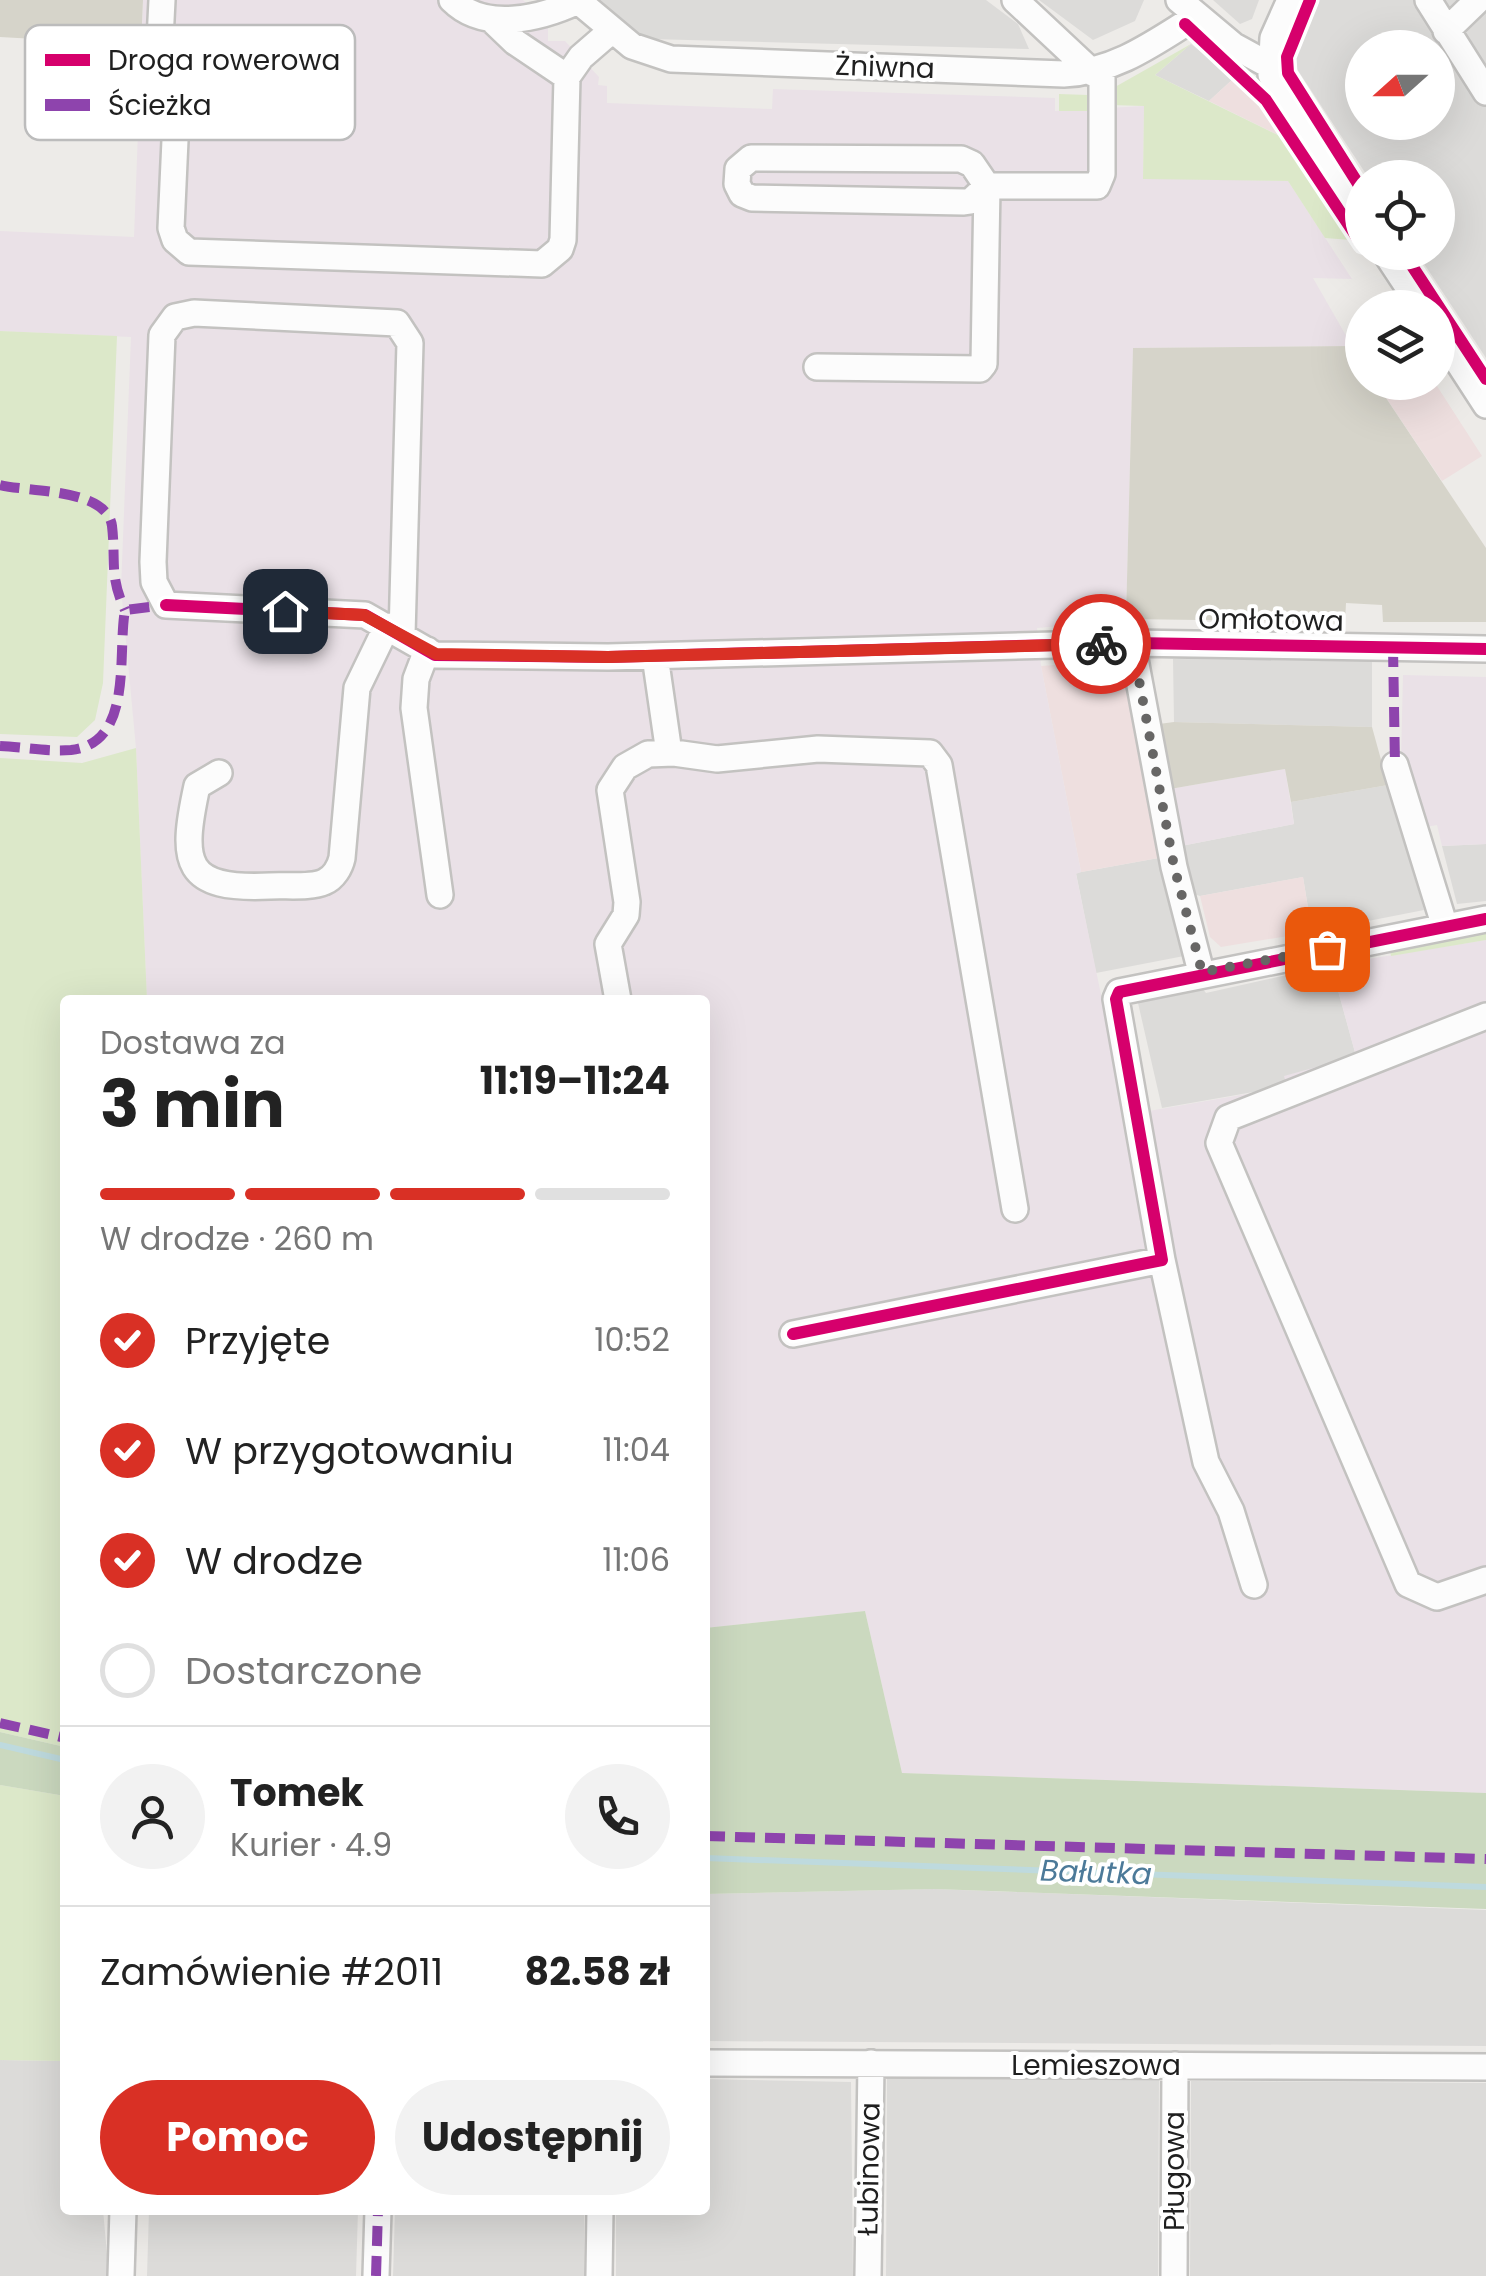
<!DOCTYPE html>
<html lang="pl">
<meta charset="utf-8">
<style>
body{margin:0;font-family:Poppins,sans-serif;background:#f2f2f2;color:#222;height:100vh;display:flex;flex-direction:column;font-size:38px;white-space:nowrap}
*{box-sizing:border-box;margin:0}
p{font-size:32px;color:#767676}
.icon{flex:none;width:55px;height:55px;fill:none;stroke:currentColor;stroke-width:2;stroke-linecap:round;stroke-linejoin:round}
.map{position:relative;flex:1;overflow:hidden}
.sheet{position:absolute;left:60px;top:995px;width:650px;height:1220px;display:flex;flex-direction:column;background:#fff;border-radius:10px;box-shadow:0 10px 40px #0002}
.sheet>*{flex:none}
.needle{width:65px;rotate:249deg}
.controls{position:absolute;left:1345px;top:30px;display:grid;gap:20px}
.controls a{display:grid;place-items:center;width:110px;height:110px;border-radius:50%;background:#fff;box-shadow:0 10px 40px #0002;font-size:50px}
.pin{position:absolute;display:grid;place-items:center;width:85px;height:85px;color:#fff;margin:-42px;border-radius:20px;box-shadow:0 5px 15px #0006}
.courier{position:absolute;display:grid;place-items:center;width:100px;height:100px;margin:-50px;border:8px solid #d93025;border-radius:50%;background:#fff;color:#222;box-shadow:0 2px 12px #0007}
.headline em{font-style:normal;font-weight:700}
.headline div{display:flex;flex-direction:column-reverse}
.headline{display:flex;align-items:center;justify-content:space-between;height:170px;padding:0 40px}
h1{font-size:65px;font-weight:700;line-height:75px}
.bar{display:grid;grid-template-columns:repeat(4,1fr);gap:15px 10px;align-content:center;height:120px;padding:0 40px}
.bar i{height:12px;border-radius:8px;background:#e0e0e0}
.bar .selected{background:#d93025}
.bar p{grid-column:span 4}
.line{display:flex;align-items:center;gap:25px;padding:0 40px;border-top:2px solid #e0e0e0}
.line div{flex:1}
.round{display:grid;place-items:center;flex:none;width:105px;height:105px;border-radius:52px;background:#f2f2f2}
ol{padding:0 40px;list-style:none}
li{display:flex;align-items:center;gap:30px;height:110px}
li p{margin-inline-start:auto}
li .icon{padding:10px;border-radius:50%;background:#d93025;color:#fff;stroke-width:4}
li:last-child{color:#767676}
li i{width:55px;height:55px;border:5px solid #e0e0e0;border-radius:50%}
.cta{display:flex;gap:20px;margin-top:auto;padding:20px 40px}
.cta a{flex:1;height:115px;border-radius:60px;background:#d93025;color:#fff;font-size:40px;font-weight:700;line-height:115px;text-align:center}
.cta a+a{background:#f2f2f2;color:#222}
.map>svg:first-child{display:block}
</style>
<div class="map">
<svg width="1486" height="2276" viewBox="0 0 1486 2276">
<rect width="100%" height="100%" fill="#edebe8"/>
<!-- residential -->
<path fill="#dcdbd9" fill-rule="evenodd" d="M 594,0 L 986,0 L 1018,24 L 1029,49 L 650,39 L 613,19 Z
M 1039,0 L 1144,0 L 1135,21 L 1093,40 Z
M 1213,0 L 1259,0 L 1252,19 L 1240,24 Z
M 1316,0 L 1486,0 L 1486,358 L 1417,253 L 1438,252 L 1438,178 L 1368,177 L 1295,66 L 1293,53 ZM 1362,48 L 1438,48 L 1438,122 L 1362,122 Z
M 1191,44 L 1234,78 L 1209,101 L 1155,75 Z
M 1173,659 L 1372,661 L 1372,727 L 1174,722 Z
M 1388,785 L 1424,910 L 1312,932 L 1303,877 L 1200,896 L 1191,893 L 1181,846 L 1294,824 L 1291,802 Z
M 1486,844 L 1486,901 L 1457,904 L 1442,846 Z
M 1164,857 L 1184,956 L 1096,973 L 1076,873 Z
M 1331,965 L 1356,1056 L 1288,1086 L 1162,1108 L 1138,1003 L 1183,989 L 1202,988 L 1206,993 Z
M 935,1889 L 1486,1910 L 1486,2046 L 705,2041 L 705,1894 Z
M 0,2060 L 65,2061 L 65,2210 L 103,2210 L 109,2276 L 0,2276 Z
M 887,2078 L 1159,2079 L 1158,2276 L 886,2276 Z
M 705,2079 L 851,2082 L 853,2276 L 616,2276 L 616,2210 L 705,2210 Z
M 1191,2081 L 1486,2083 L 1486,2276 L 1190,2276 Z
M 149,2210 L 358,2210 L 356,2276 L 147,2276 Z
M 395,2210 L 584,2210 L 584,2276 L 393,2276 Z"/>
<!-- commercial -->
<path fill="#eedfdf" d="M 1234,78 L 1257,100 L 1284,138 L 1209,101 Z
M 1376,383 L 1435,383 L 1482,456 L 1442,481 Z
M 1123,660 L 1164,857 L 1081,872 L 1041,666 Z
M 1303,877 L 1312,932 L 1221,947 L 1210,937 L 1200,896 Z"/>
<!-- industrial -->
<path fill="#eae1e7" d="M 143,0 L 523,0 L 548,24 L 548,41 L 565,41 L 599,77 L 598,85 L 607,86 L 607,103 L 772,109 L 773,89 L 1055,98 L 1055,111 L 1144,106 L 1143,178 L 1288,181 L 1352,279 L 1313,278 L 1352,346 L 1133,348 L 1126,619 L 1069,619 L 1060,626 L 1037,628 L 1041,666 L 1081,872 L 1076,874 L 1126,1115 L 1287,1087 L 1284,1076 L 1356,1056 L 1331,965 L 1486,940 L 1486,1793 L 902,1773 L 865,1611 L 705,1628 L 705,1000 L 147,1000 L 136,748 L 121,588 L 131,337 L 0,331 L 0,231 L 134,237 Z
M 1403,675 L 1486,677 L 1486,844 L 1442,846 L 1437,825 L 1420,828 L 1401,759 Z
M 1285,769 L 1294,824 L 1181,846 L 1170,789 Z"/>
<!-- construction -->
<path fill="#d6d4ca" d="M 0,0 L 143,0 L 141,45 L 0,37 Z
M 1352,346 L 1362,361 L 1362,382 L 1376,383 L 1486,548 L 1486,622 L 1383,622 L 1382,605 L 1346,603 L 1345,622 L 1126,619 L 1133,348 Z
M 1174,722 L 1372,727 L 1388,785 L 1291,802 L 1285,769 L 1170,789 L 1159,724 Z"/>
<!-- grass -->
<path fill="#dce8c9" d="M 1191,44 L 1155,75 L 1284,138 L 1351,240 L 1325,238 L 1288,181 L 1143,179 L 1144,106 L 1111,105 L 1115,87 Z
M 1059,94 L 1088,95 L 1091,111 L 1059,111 Z
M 0,331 L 117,336 L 103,683 L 95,720 L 77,737 L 0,734 Z
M 136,748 L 147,1000 L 65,1000 L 65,1747 L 0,1732 L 0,758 L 82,763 Z
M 1486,927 L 1486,940 L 1391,956 L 1389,946 Z
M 0,1785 L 65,1796 L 65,2061 L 0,2060 Z"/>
<!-- forest -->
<path fill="#cbd9bf" d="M 865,1611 L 902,1773 L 1486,1793 L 1486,1909 L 935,1889 L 705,1894 L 705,1628 Z
M 0,1732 L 65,1747 L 65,1796 L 0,1785 Z"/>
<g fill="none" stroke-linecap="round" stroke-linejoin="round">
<!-- stream -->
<path stroke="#bedade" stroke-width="6" d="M 0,1745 L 65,1760
M 705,1858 L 1486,1887"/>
<defs>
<path id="minor" d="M 162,0 L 159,60 L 176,118 L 171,228 L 175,240 L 189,252 L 542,264 L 560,249 L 563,240 L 567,77 L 581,57 L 611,31
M 452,0 C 484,32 540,19 578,1
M 577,0 L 632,46 L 671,59 L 1064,74 C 1115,72 1154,43 1197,16
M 1015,0 L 1093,73
M 1179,0 L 1234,46 L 1269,65
M 1290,0 L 1273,38 L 1271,75 L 1362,218
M 1428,0 L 1486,92
M 491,19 L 515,42 L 567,77
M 1446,31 L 1478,0
M 987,186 L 971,201 L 964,202 L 752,198 L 742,194 L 737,184 L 738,169 L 751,158 L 961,159 L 972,164 L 987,186 L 1097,186 L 1102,174 L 1102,69
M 1385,252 L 1422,308
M 1438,331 L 1486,405
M 817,367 L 980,369 L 984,364 L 987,186
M 402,635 L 410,343 L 397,323 L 194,313 L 175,317 L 162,335 L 153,562 L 154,582 L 166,605 L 365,615 L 435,655 L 608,657 L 1132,643 L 1486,649
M 1132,643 L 1174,867 L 1201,972
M 427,650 L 416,679 L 414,708 L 440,895
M 655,656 L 669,753
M 1395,765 L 1445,927
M 219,773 L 197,786 C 180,864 184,890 270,886 C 285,885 311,888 324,882 C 334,878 340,867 342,858 L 357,688 L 387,626
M 618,1000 L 608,944 L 626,915 L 627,902 L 610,790 L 625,767 L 648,754 L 674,753 L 717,759 L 818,749 L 930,753 L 939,765 L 1015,1209
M 1486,1016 L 1228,1118 L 1219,1143 L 1408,1584 L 1437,1597 L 1486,1580
M 1162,1260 L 1206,1462 L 1231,1511 L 1254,1585
M 793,1334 L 1162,1260 L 1116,999 L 1119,992 L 1486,919
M 705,2063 L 1486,2067
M 121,2276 L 123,2210
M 376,2276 L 378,2210
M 599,2276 L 600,2210
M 868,2276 L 871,2063
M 1174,2276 L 1175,2065"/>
</defs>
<!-- minor casing -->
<use href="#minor" stroke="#c3c2c0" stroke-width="30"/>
<!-- minor -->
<use href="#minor" stroke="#fcfcfc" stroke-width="25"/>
<!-- quiet -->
<path stroke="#8e44ad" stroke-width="10" stroke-dasharray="20 10" stroke-linecap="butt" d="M 0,485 C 27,492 107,488 112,526 C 116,560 109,576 125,610
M 1393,647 L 1395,765
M 0,746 C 23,747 48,752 71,750 C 134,743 117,655 125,610 L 166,605
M 0,1723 L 65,1738
M 705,1836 L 1486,1859
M 376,2276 L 378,2210"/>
<defs>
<path id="cycleway" d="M 1310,0 L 1287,57 L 1288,73 L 1362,190
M 1185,24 L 1266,100 L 1362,245
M 1403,252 L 1486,379
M 166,605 L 365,615 L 435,655 L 608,657 L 1132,643 L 1486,649
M 793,1334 L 1162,1260 L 1116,999 L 1119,992 L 1486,919"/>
</defs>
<!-- cycleway casing -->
<use href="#cycleway" stroke="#fff" stroke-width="19"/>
<!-- cycleway -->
<use href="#cycleway" stroke="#d6006c" stroke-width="12"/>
</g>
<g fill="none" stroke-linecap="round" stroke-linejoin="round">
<!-- done -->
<path stroke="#676665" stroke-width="10" stroke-dasharray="0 18" d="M 1101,644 L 1132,643 L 1174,866 L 1202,972 L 1327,949"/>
<!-- route -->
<path stroke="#d93025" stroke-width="12" d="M 285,611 L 364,615 L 436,654 L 608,657 L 1101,644"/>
</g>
<g text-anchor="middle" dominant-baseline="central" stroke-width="8" stroke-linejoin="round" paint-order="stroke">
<!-- street labels -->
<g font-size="28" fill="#1f1f1f" stroke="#fff">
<text transform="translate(885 67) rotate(2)">Żniwna</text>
<text transform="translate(1271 620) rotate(1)">Omłotowa</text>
<text x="1096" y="2065">Lemieszowa</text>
<text transform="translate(869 2169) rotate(-89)">Łubinowa</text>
<text transform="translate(1174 2171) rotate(-90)">Pługowa</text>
</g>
<!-- water labels -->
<g font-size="30" font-style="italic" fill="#4c7a99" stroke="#fff">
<text transform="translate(1096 1872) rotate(2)">Bałutka</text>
</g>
</g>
<!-- legend -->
<rect x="25" y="25" width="330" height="115" rx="15" fill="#fff" stroke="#bcbcbc" stroke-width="2.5"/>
<rect x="45" y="54" width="45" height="12" fill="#d6006c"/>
<rect x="45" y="99" width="45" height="12" fill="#8e44ad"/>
<g font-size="28" fill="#1f1f1f">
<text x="108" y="70">Droga rowerowa</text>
<text x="108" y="115">Ścieżka</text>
</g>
</svg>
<div class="controls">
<a><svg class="needle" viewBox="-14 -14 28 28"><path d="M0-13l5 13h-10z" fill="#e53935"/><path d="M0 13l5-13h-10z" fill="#767676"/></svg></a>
<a><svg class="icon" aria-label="locate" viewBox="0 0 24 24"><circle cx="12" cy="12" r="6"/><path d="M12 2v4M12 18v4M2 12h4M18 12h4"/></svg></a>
<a><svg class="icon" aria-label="layers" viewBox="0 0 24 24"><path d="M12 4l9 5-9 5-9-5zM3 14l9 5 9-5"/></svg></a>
</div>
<div class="pin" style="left:1327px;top:949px;background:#ea580c"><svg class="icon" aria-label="bag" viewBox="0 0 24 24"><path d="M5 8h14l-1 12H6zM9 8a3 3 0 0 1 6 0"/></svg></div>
<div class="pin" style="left:285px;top:611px;background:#1f2937"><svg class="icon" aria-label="home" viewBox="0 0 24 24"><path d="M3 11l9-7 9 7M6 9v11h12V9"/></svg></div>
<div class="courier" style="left:1101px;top:644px"><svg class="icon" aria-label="bike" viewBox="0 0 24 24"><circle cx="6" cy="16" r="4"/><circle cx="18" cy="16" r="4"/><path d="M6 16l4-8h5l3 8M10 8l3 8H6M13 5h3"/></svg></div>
<section class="sheet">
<div class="headline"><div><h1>3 min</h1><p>Dostawa za</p></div><em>11:19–11:24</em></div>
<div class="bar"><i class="selected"></i><i class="selected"></i><i class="selected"></i><i></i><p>W drodze · 260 m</p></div>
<ol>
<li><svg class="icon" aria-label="check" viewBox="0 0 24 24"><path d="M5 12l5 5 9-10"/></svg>Przyjęte<p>10:52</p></li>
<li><svg class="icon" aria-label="check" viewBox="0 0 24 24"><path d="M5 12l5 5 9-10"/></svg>W przygotowaniu<p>11:04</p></li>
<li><svg class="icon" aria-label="check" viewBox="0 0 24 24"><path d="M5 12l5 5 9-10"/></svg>W drodze<p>11:06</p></li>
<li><i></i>Dostarczone</li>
</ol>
<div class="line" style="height:180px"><a class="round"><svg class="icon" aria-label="person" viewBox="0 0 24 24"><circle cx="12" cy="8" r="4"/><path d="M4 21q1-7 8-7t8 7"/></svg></a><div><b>Tomek</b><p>Kurier · 4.9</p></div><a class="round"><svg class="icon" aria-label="phone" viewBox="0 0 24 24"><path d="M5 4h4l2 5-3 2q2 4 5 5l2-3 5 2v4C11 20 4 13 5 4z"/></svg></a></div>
<div class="line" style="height:130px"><div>Zamówienie #2011</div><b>82.58 zł</b></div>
<div class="cta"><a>Pomoc</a><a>Udostępnij</a></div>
</section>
</div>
